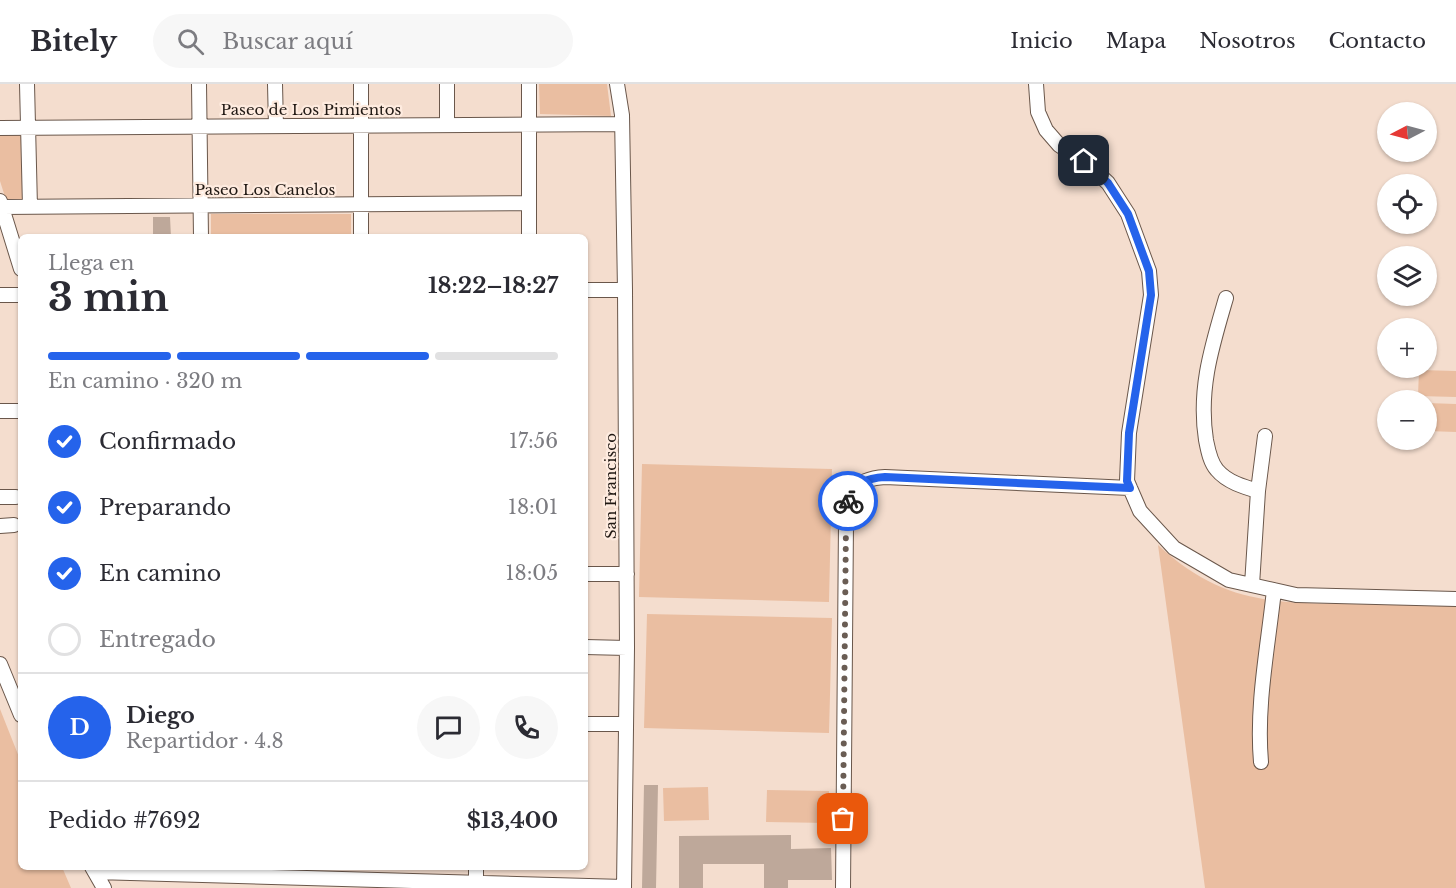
<!DOCTYPE html>
<html lang="es">
<meta charset="utf-8">
<style>
body{margin:0;font-family:"Libre Baskerville",serif;background:#f7f7f7;color:#2b2b33;height:100vh;display:flex;flex-direction:column;font-size:22px;white-space:nowrap}
*{box-sizing:border-box;margin:0}
p{font-size:20px;color:#7c7c81}
.icon{flex:none;width:33px;height:33px;fill:none;stroke:currentColor;stroke-width:2;stroke-linecap:round;stroke-linejoin:round}
.map{position:relative;flex:1;overflow:hidden}
.sheet{position:absolute;left:18px;top:150px;width:570px;height:636px;display:flex;flex-direction:column;background:#fff;border-radius:9px;box-shadow:0 2px 4px #0004}
.sheet>*{flex:none}
.needle{width:39px;rotate:264deg}
.controls{position:absolute;left:1377px;top:18px;display:grid;gap:12px}
.controls a{display:grid;place-items:center;width:60px;height:60px;border-radius:50%;background:#fff;box-shadow:0 2px 4px #0004;font-size:30px}
.pin{position:absolute;display:grid;place-items:center;width:51px;height:51px;color:#fff;margin:-26px;border-radius:12px;box-shadow:0 3px 9px #0006}
.courier{position:absolute;display:grid;place-items:center;width:60px;height:60px;margin:-30px;border:4px solid #2563eb;border-radius:50%;background:#fff;color:#222;box-shadow:0 2px 8px #0007}
.head em{font-style:normal;font-weight:700}
.head div{display:flex;flex-direction:column-reverse}
.head{display:flex;align-items:center;justify-content:space-between;height:102px;padding:0 30px}
h1{font-size:39px;font-weight:700;line-height:45px}
.bar{display:grid;grid-template-columns:repeat(4,1fr);gap:9px 6px;align-content:center;height:72px;padding:0 30px}
.bar i{height:8px;border-radius:4px;background:#e1e1e2}
.bar .selected{background:#2563eb}
.bar p{grid-column:span 4}
.line{display:flex;align-items:center;gap:15px;padding:0 30px;border-top:2px solid #e1e1e2}
.line div{flex:1}
.round{display:grid;place-items:center;flex:none;width:63px;height:63px;border-radius:32px;background:#f7f7f7}
ol{padding:0 30px;list-style:none}
li{display:flex;align-items:center;gap:18px;height:66px}
li p{margin-inline-start:auto}
li .icon{padding:6px;border-radius:50%;background:#2563eb;color:#fff;stroke-width:4}
li:last-child{color:#7c7c81}
li i{width:33px;height:33px;border:3px solid #e1e1e2;border-radius:50%}
header{display:flex;align-items:center;gap:36px;box-sizing:border-box;height:84px;padding:0 30px;background:#fff;border-bottom:2px solid #e1e1e2}
header strong{font-size:28px}
nav{display:flex;gap:33px;margin-inline-start:auto;font-size:21px}
.search{width:420px;height:54px;background:#f7f7f7;display:flex;align-items:center;gap:15px;box-sizing:border-box;padding:0 21px;border-radius:33px;color:#7c7c81;font-size:22px}
.map>svg:first-child{display:block}
</style>
<header>
<strong>Bitely</strong>
<div class="search"><svg class="icon" aria-label="search" viewBox="0 0 24 24"><circle cx="10" cy="10" r="6"/><path d="M15 15l6 6"/></svg>Buscar aquí</div>
<nav><a>Inicio</a><a>Mapa</a><a>Nosotros</a><a>Contacto</a></nav>
</header>
<div class="map">
<svg width="1456" height="804" viewBox="0 0 1456 804">
<rect width="100%" height="100%" fill="#f4ddce"/>
<!-- green -->
<path fill="#eabea1" d="M 539,0 L 607,0 L 611,32 L 540,30 Z
M 24,48 L 27,119 L 7,119 L 0,97 L 0,49 Z
M 211,130 L 351,130 L 351,153 L 211,153 Z
M 1419,286 L 1456,287 L 1456,313 L 1418,312 Z
M 1427,319 L 1456,320 L 1456,348 L 1427,347 Z
M 1379,328 L 1387,328 L 1387,346 L 1379,346 Z
M 642,380 L 832,385 L 829,518 L 639,513 Z
M 1158,461 C 1219,517 1267,519 1345,520 C 1382,521 1419,521 1456,522 L 1456,804 L 1205,804 Z
M 647,530 L 832,534 L 829,649 L 644,644 Z
M 0,625 L 21,678 L 21,783 L 62,783 L 71,804 L 0,804 Z
M 708,703 L 709,736 L 664,737 L 663,704 Z
M 767,706 L 829,707 L 829,739 L 766,738 Z"/>
<!-- building -->
<path fill="#bea89a" d="M 153,133 L 170,133 L 171,153 L 153,153 Z
M 644,701 L 658,701 L 656,804 L 642,804 Z
M 791,751 L 791,765 L 831,764 L 832,796 L 788,796 L 788,804 L 764,804 L 764,780 L 703,780 L 703,804 L 679,804 L 679,752 Z"/>
<g fill="none" stroke-linecap="round" stroke-linejoin="round">
<defs>
<path id="minor" d="M 27,0 L 30,123
M 199,0 L 201,153
M 275,0 L 276,42
M 361,0 L 361,153
M 447,0 L 447,41
M 617,0 L 622,31 L 625,206 L 627,564 L 624,804
M 1036,0 L 1038,28 L 1046,46 L 1059,61 L 1084,77 L 1108,99 L 1128,130 L 1149,187 L 1151,211 L 1129,349 L 1127,397 L 1140,427 L 1174,464 L 1229,496 L 1296,511 L 1456,515
M 0,44 L 622,40
M 0,117 L 21,185
M 2,123 L 529,119
M 529,153 L 529,0
M 585,206 L 625,206
M 0,211 L 21,211
M 1226,214 C 1212,262 1198,305 1206,356 C 1208,366 1210,378 1217,386 C 1227,398 1244,403 1258,407
M 0,327 L 21,327
M 0,413 L 16,413
M 0,442 L 14,441
M 585,490 L 627,490
M 1252,501 L 1258,407 L 1265,352
M 585,563 L 627,564
M 0,580 L 21,631
M 585,640 L 626,640
M 1261,678 C 1256,621 1268,563 1274,506
M 92,783 L 104,804
M 476,783 L 476,799
M 95,788 L 624,803
M 843,804 L 846,438 C 848,409 853,395 885,393 L 1130,404"/>
</defs>
<!-- minor casing -->
<use href="#minor" stroke="#6a574b" stroke-width="16"/>
<!-- minor -->
<use href="#minor" stroke="#fff" stroke-width="14"/>
</g>
<g fill="none" stroke-linecap="round" stroke-linejoin="round">
<!-- done -->
<path stroke="#6a5d54" stroke-width="6" stroke-dasharray="0 10.8" d="M 843,735 L 846,438 L 848,417"/>
<!-- route -->
<path stroke="#2563eb" stroke-width="8" d="M 848,417 C 854,399 867,394 885,393 L 1130,404 L 1127,397 L 1129,349 L 1151,211 L 1149,187 L 1128,130 L 1108,99 L 1084,77"/>
</g>
<g text-anchor="middle" dominant-baseline="central" stroke-width="4.5" stroke-linejoin="round" paint-order="stroke">
<!-- street labels -->
<g font-size="15" fill="#201813" stroke="#feebdf">
<text x="311" y="25">Paseo de Los Pimientos</text>
<text x="265" y="105">Paseo Los Canelos</text>
<text transform="translate(610 402) rotate(-90)">San Francisco</text>
</g>
</g>
</svg>
<div class="controls">
<a><svg class="needle" viewBox="-14 -14 28 28"><path d="M0-13l5 13h-10z" fill="#e53935"/><path d="M0 13l5-13h-10z" fill="#7c7c81"/></svg></a>
<a><svg class="icon" aria-label="locate" viewBox="0 0 24 24"><circle cx="12" cy="12" r="6"/><path d="M12 2v4M12 18v4M2 12h4M18 12h4"/></svg></a>
<a><svg class="icon" aria-label="layers" viewBox="0 0 24 24"><path d="M12 4l9 5-9 5-9-5zM3 14l9 5 9-5"/></svg></a>
<a>+</a>
<a>−</a>
</div>
<div class="pin" style="left:843px;top:735px;background:#ea580c"><svg class="icon" aria-label="bag" viewBox="0 0 24 24"><path d="M5 8h14l-1 12H6zM9 8a3 3 0 0 1 6 0"/></svg></div>
<div class="pin" style="left:1084px;top:77px;background:#1f2937"><svg class="icon" aria-label="home" viewBox="0 0 24 24"><path d="M3 11l9-7 9 7M6 9v11h12V9"/></svg></div>
<div class="courier" style="left:848px;top:417px"><svg class="icon" aria-label="bike" viewBox="0 0 24 24"><circle cx="6" cy="16" r="4"/><circle cx="18" cy="16" r="4"/><path d="M6 16l4-8h5l3 8M10 8l3 8H6M13 5h3"/></svg></div>
<section class="sheet">
<div class="head"><div><h1>3 min</h1><p>Llega en</p></div><em>18:22–18:27</em></div>
<div class="bar"><i class="selected"></i><i class="selected"></i><i class="selected"></i><i></i><p>En camino · 320 m</p></div>
<ol>
<li><svg class="icon" aria-label="check" viewBox="0 0 24 24"><path d="M5 12l5 5 9-10"/></svg>Confirmado<p>17:56</p></li>
<li><svg class="icon" aria-label="check" viewBox="0 0 24 24"><path d="M5 12l5 5 9-10"/></svg>Preparando<p>18:01</p></li>
<li><svg class="icon" aria-label="check" viewBox="0 0 24 24"><path d="M5 12l5 5 9-10"/></svg>En camino<p>18:05</p></li>
<li><i></i>Entregado</li>
</ol>
<div class="line" style="height:108px"><b class="round" style="background:#2563eb;color:#fff">D</b><div><b>Diego</b><p>Repartidor · 4.8</p></div><a class="round"><svg class="icon" aria-label="chat" viewBox="0 0 24 24"><path d="M4 5h16v11H9l-5 4z"/></svg></a><a class="round"><svg class="icon" aria-label="phone" viewBox="0 0 24 24"><path d="M5 4h4l2 5-3 2q2 4 5 5l2-3 5 2v4C11 20 4 13 5 4z"/></svg></a></div>
<div class="line" style="height:78px"><div>Pedido #7692</div><b>$13,400</b></div>
</section>
</div>
